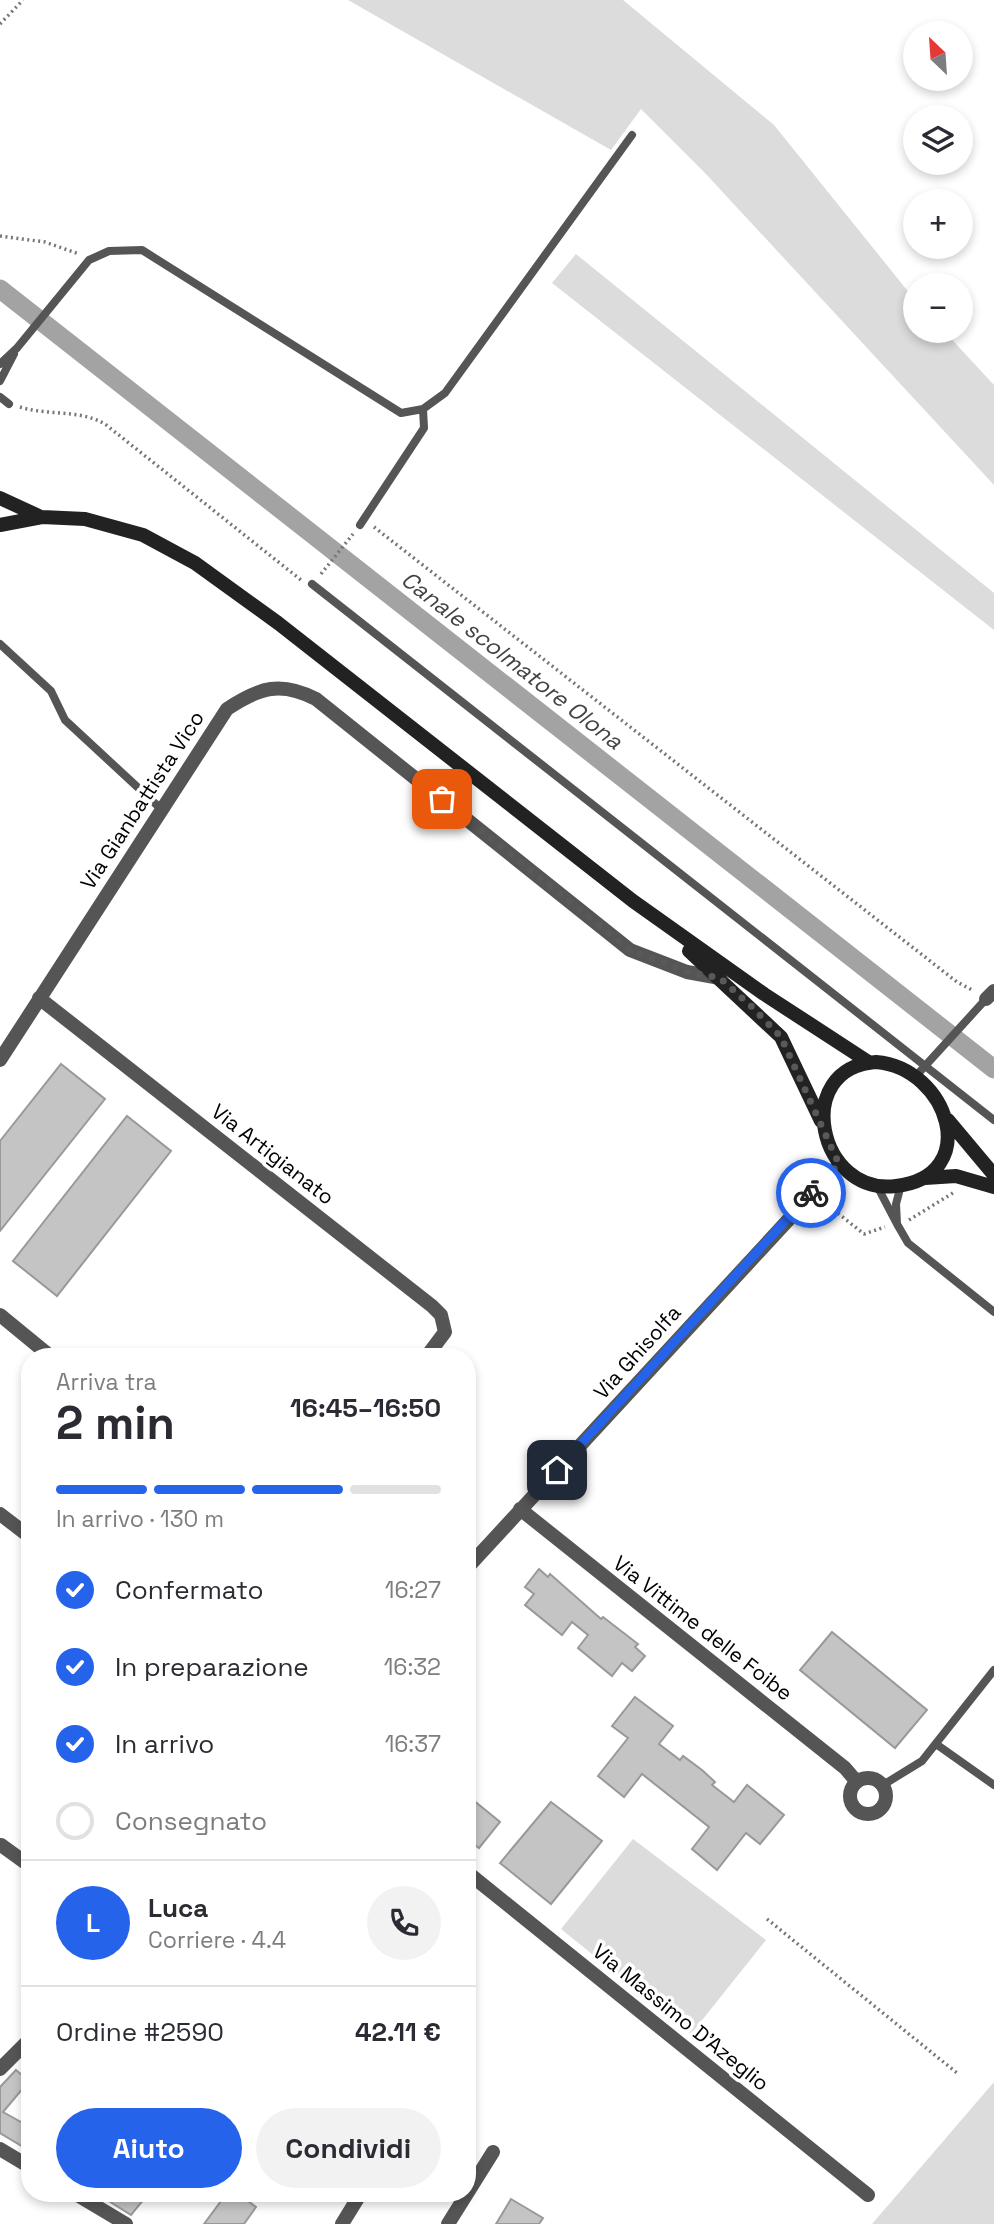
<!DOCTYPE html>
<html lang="it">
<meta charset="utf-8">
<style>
body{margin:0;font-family:"Space Grotesk",sans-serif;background:#f2f2f3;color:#2b2b33;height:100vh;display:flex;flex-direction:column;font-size:26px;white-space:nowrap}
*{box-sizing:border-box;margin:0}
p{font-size:23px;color:#7c7c81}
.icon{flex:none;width:38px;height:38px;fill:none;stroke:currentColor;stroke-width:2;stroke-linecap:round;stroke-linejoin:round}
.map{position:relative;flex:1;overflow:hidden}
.drawer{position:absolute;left:21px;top:1348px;width:455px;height:854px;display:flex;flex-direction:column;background:#fff;border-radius:28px;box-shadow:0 4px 10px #0003}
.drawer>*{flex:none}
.needle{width:46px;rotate:335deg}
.tools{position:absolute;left:903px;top:21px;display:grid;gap:14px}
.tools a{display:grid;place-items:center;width:70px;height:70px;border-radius:50%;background:#fff;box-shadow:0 4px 10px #0003;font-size:35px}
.pin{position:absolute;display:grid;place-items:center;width:60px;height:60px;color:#fff;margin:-30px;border-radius:14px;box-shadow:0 4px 10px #0006}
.courier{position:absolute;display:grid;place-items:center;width:70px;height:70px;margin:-35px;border:5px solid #2563eb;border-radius:50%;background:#fff;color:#222;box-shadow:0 2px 9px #0007}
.headline em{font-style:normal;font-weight:700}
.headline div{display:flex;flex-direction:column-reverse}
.headline{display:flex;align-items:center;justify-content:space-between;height:119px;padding:0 35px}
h1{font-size:46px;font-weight:700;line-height:52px}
.bar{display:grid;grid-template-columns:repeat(4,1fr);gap:10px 7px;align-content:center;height:84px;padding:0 35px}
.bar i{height:9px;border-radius:5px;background:#e1e1e2}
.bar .selected{background:#2563eb}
.bar p{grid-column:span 4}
.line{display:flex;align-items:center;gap:18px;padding:0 35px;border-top:2px solid #e1e1e2}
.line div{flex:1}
.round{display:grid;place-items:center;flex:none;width:74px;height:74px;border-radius:37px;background:#f2f2f3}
ol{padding:0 35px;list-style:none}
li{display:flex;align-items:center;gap:21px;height:77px}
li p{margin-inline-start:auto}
li .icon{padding:7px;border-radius:50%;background:#2563eb;color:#fff;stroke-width:4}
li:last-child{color:#7c7c81}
li i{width:38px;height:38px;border:4px solid #e1e1e2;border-radius:50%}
.action{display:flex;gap:14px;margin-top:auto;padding:14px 35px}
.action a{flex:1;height:80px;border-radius:42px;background:#2563eb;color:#fff;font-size:28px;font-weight:700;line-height:80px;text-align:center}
.action a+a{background:#f2f2f3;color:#2b2b33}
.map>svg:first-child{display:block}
</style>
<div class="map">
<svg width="994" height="2224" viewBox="0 0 994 2224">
<rect width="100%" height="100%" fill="#fff"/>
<!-- green -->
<path fill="#dcdcdc" d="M 348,0 L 623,0 L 774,125 L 915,300 L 915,331 L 944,331 L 994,385 L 994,485 L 705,173 L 641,109 L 611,150 Z
M 576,254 L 994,593 L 994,630 L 552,283 Z
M 633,1839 L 766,1940 L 691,2034 L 561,1929 Z
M 994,2082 L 994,2224 L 872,2224 Z"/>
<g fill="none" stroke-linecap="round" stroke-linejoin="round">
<!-- canal -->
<path stroke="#a3a3a3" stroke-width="19" d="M 0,289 L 994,1069"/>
</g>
<!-- building -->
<path fill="#c4c4c4" stroke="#999" stroke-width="2" d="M 61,1064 L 105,1099 L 0,1231 L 0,1141 Z
M 127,1116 L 171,1151 L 57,1296 L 13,1261 Z
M 539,1569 L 548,1577 L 550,1574 L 601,1619 L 603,1617 L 638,1644 L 635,1647 L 645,1656 L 632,1671 L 622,1663 L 612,1676 L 578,1648 L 588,1635 L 572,1622 L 562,1635 L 525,1605 L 534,1594 L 525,1587 Z
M 832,1632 L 927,1710 L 895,1748 L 800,1670 Z
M 635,1697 L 673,1726 L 659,1744 L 680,1760 L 683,1756 L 702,1770 L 715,1782 L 712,1785 L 734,1802 L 747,1785 L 784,1815 L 760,1844 L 746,1833 L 717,1870 L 692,1849 L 709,1827 L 642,1774 L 624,1797 L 598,1776 L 628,1738 L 612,1726 Z
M 467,1795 L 500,1822 L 479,1848 L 467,1839 Z
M 551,1802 L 602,1841 L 551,1904 L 500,1863 Z
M 16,2070 L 29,2081 L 3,2112 L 30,2127 L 30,2151 L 0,2133 L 0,2087 Z
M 96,2193 L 149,2193 L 131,2215 Z
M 227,2193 L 237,2193 L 256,2207 L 244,2224 L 204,2224 Z
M 511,2199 L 543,2218 L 539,2224 L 496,2224 Z"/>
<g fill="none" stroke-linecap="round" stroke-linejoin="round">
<!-- path -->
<path stroke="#777" stroke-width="3.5" stroke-dasharray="2 3.5" stroke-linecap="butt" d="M 0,24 L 23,0
M 0,236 L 45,242 L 79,254
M 20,407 C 48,416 79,409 105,424 L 301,580
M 374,527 L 957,982 L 974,991
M 321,574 L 353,534
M 825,1203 L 864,1234 L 885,1227
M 909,1220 L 953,1193
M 767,1919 L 957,2073"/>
<!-- lane -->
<path stroke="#555" stroke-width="8" d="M 0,364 L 17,348 L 89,260 L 109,251 L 142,250 L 401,413 L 423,409 L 445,393 L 632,135
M 0,381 L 14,354
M 0,397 L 9,404
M 360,525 L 424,428 L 423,409
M 312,584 L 994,1120
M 0,644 L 51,691 L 65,720 L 160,808
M 915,1077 L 986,999
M 876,1184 L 897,1224 L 896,1204 L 901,1185
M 897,1224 L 908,1243 L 994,1312
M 936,1744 L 994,1785
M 883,1785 L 922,1761 L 994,1670"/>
<!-- street -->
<path stroke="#555" stroke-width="14" d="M 39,998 L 432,1306 L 441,1315 L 445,1332 L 427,1356
M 986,999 L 994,991
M 0,1060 L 227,709 C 260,687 281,681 316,699 L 630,950 L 687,972 L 720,978
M 0,1315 L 50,1356
M 520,1509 L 845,1768 L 857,1782
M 0,1514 L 30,1537
M 467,1568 L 839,1165
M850 1796a18 18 0 1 1 36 0a18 18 0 1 1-36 0Z
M 1,1845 L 30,1866
M 467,1872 L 868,2195
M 0,2069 L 30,2039
M 0,2149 L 30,2167
M 74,2193 L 126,2224
M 342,2224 L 361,2193
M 448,2224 L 493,2152"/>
<!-- secondary -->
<path stroke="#222" stroke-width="14" d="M 0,498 L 41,517
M 0,525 L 42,517 L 85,519 L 143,535 L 195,563 L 278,623 L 633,901 L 764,994 L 870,1063
M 689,951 L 781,1037 L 821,1121
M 876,1062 C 949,1068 983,1176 896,1186 C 818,1196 791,1068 876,1062 Z
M 948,1120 L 994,1175
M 925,1178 L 956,1176 L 994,1187"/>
</g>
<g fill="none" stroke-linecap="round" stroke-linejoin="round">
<!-- done -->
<path stroke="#595959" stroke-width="7" stroke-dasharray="0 12.6" d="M 442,799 L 630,950 L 687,972 L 720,978 L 752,1007 L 781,1037 L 839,1164 L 811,1193"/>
<!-- route -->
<path stroke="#2563eb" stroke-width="9" d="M 557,1470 L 811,1193"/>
</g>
<g text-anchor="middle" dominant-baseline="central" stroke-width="7" stroke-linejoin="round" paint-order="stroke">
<!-- street labels -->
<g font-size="21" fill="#000" stroke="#fff">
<text transform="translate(142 800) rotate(-57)">Via Gianbattista Vico</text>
<text transform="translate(273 1154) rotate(38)">Via Artigianato</text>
<text transform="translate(637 1352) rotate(-48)">Via Ghisolfa</text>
<text transform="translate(703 1628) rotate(38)">Via Vittime delle Foibe</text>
<text transform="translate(681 2017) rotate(39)">Via Massimo D'Azeglio</text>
</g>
<!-- water labels -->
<g font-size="23" font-style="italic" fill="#444" stroke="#fff">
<text transform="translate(512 660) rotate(38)">Canale scolmatore Olona</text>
</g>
</g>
</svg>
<div class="tools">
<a><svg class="needle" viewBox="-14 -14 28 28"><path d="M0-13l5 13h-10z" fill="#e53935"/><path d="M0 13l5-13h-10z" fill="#7c7c81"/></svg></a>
<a><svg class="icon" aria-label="layers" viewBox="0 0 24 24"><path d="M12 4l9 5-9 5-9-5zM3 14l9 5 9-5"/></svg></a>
<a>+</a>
<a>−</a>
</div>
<div class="pin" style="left:442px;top:799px;background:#ea580c"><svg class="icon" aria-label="bag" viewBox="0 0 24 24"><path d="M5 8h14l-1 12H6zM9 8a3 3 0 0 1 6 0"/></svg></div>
<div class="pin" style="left:557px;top:1470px;background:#1f2937"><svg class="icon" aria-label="home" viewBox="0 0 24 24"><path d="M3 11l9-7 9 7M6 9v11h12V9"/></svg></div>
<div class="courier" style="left:811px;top:1193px"><svg class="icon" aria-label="bike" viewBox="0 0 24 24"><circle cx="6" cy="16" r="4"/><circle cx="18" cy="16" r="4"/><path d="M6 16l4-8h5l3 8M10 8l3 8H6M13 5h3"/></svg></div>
<section class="drawer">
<div class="headline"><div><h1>2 min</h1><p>Arriva tra</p></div><em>16:45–16:50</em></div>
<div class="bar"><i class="selected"></i><i class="selected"></i><i class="selected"></i><i></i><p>In arrivo · 130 m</p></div>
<ol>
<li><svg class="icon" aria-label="check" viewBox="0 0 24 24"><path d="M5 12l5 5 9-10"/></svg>Confermato<p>16:27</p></li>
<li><svg class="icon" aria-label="check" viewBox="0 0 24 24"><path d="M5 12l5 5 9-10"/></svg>In preparazione<p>16:32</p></li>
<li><svg class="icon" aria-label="check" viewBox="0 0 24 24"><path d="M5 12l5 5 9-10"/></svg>In arrivo<p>16:37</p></li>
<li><i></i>Consegnato</li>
</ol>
<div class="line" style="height:126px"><b class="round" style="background:#2563eb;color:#fff">L</b><div><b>Luca</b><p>Corriere · 4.4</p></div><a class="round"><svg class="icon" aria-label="phone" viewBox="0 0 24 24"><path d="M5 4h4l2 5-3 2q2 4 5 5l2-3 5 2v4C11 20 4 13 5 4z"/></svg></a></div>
<div class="line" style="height:91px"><div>Ordine #2590</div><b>42.11 €</b></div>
<div class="action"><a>Aiuto</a><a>Condividi</a></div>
</section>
</div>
